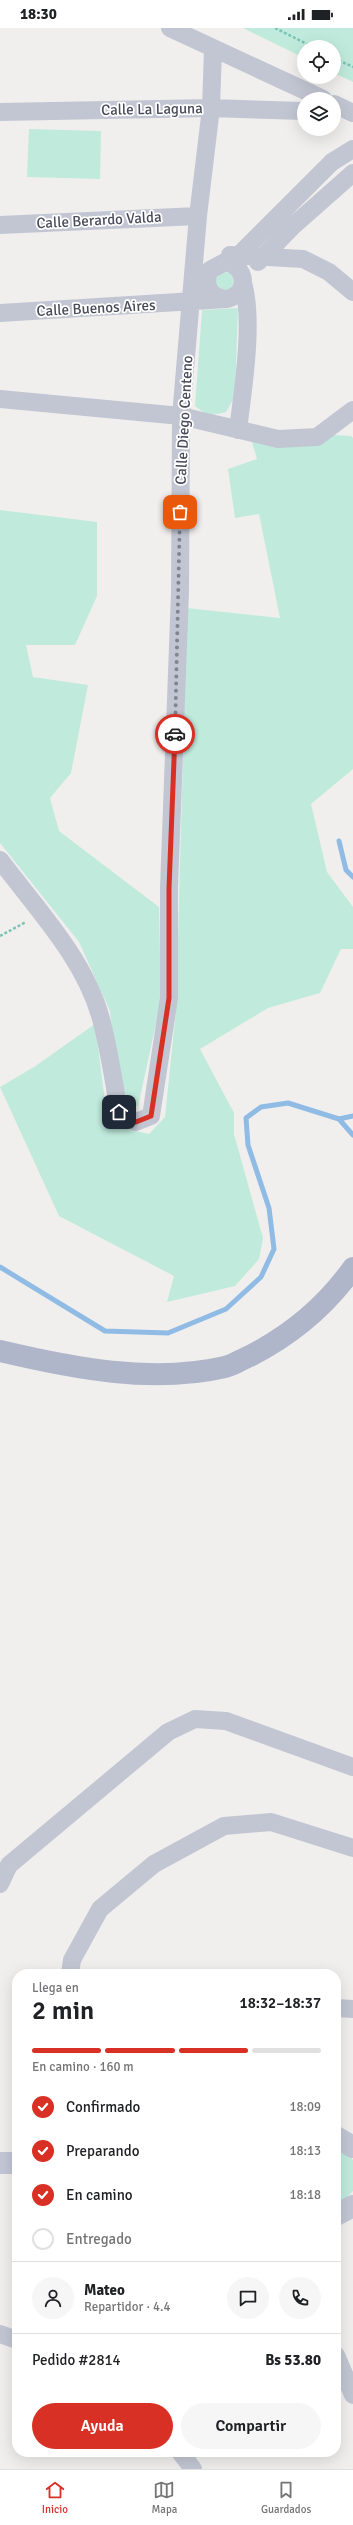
<!DOCTYPE html>
<html lang="es">
<meta charset="utf-8">
<style>
body{margin:0;font-family:Signika,sans-serif;background:#f6f6f6;color:#202124;height:100vh;display:flex;flex-direction:column;font-size:15px;white-space:nowrap}
*{box-sizing:border-box;margin:0}
p{font-size:13px;color:#757577}
.icon{flex:none;width:22px;height:22px;fill:none;stroke:currentColor;stroke-width:2;stroke-linecap:round;stroke-linejoin:round}
.map{position:relative;flex:1;overflow:hidden}
.side{position:absolute;left:12px;top:1941px;width:329px;height:488px;display:flex;flex-direction:column;background:#fff;border-radius:16px;box-shadow:0 4px 16px #0002}
.side>*{flex:none}
.fabs{position:absolute;left:297px;top:12px;display:grid;gap:8px}
.fabs a{display:grid;place-items:center;width:44px;height:44px;border-radius:50%;background:#fff;box-shadow:0 4px 16px #0002;font-size:20px}
.pin{position:absolute;display:grid;place-items:center;width:34px;height:34px;color:#fff;margin:-17px;border-radius:8px;box-shadow:0 2px 6px #0006}
.courier{position:absolute;display:grid;place-items:center;width:40px;height:40px;margin:-20px;border:3px solid #d93025;border-radius:50%;background:#fff;color:#222;box-shadow:0 1px 5px #0007}
.head em{font-style:normal;font-weight:600}
.head div{display:flex;flex-direction:column-reverse}
.head{display:flex;align-items:center;justify-content:space-between;height:68px;padding:0 20px}
h1{font-size:26px;font-weight:600;line-height:30px}
.bar{display:grid;grid-template-columns:repeat(4,1fr);gap:6px 4px;align-content:center;height:48px;padding:0 20px}
.bar i{height:5px;border-radius:3px;background:#e0e0e0}
.bar .on{background:#d93025}
.bar p{grid-column:span 4}
.line{display:flex;align-items:center;gap:10px;padding:0 20px;border-top:1px solid #e0e0e0}
.line div{flex:1}
.round{display:grid;place-items:center;flex:none;width:42px;height:42px;border-radius:21px;background:#f6f6f6}
ol{padding:0 20px;list-style:none}
li{display:flex;align-items:center;gap:12px;height:44px}
li p{margin-inline-start:auto}
li .icon{padding:4px;border-radius:50%;background:#d93025;color:#fff;stroke-width:4}
li:last-child{color:#757577}
li i{width:22px;height:22px;border:2px solid #e0e0e0;border-radius:50%}
.action{display:flex;gap:8px;margin-top:auto;padding:8px 20px}
.action a{flex:1;height:46px;border-radius:24px;background:#d93025;color:#fff;font-size:16px;font-weight:600;line-height:46px;text-align:center}
.action a+a{background:#f6f6f6;color:#202124}
.status{display:flex;justify-content:space-between;align-items:center;height:28px;padding:0 20px;background:#fff;direction:ltr}
.status svg{height:11px;fill:currentColor}
.dock{display:flex;justify-content:space-around;align-items:center;height:56px;border-top:1px solid #e0e0e0;background:#fff;font-size:11px;color:#757577}
.dock a{display:grid;justify-items:center;gap:2px}
.dock .on{color:#d93025}
.map>svg:first-child{display:block}
</style>
<div class="status"><b>18:30</b><svg viewBox="0 0 49 12"><path d="M0 12V9h3v3zM5 12V6h3v6zM10 12V3h3v9zM15 12V0h3v12zM26 1h20v11H26zM47 4h2v5h-2z"/></svg></div>
<div class="map">
<svg width="353" height="2441" viewBox="0 0 353 2441">
<rect width="100%" height="100%" fill="#f0efee"/>
<!-- green -->
<path fill="#c0ebdc" d="M 243,0 L 353,0 L 353,54 L 334,45 L 334,19 L 304,19 L 304,30 Z
M 29,101 L 101,103 L 100,151 L 27,149 Z
M216 253a9 9 0 1 1 18 0a9 9 0 1 1-18 0Z
M 238,280 L 235,368 L 226,384 C 212,388 206,387 195,378 L 202,282 Z
M 248,401 L 351,408 L 353,410 L 353,741 L 311,776 L 327,844 L 353,879 L 353,921 L 341,921 L 320,965 L 268,980 L 200,1021 L 234,1085 L 234,1106 L 263,1210 L 259,1231 L 235,1258 L 167,1274 L 174,1248 L 59,1188 L 0,1059 L 34,1039 L 95,996 L 106,1081 L 127,1101 L 149,1106 L 165,1089 L 176,982 L 187,580 L 280,590 L 259,486 L 235,490 L 228,441 L 257,431 Z
M 0,482 L 97,494 L 97,568 L 75,617 L 26,617 L 33,649 L 88,657 L 71,745 L 50,770 L 59,803 L 159,879 L 161,972 L 138,1079 L 118,1058 L 110,983 L 79,914 L 0,815 Z
M 336,2120 L 347,2125 L 353,2132 L 353,2163 L 343,2173 L 336,2176 Z"/>
<g fill="none" stroke-linecap="round" stroke-linejoin="round">
<!-- stream -->
<path stroke="#90bbe4" stroke-width="5" d="M 339,813 L 346,842 L 353,849
M 339,1091 L 353,1088
M 0,1239 L 105,1303 L 168,1305 L 226,1281 L 261,1249 L 274,1221 L 269,1180 L 248,1117 L 246,1090 L 261,1079 L 288,1075 L 339,1091 L 353,1107"/>
<!-- path -->
<path stroke="#7bc5b6" stroke-width="2.5" stroke-dasharray="3 2" stroke-linecap="butt" d="M 275,0 L 313,19
M 334,30 L 353,39
M 0,908 L 26,894"/>
<!-- street -->
<path stroke="#c2c6d2" stroke-width="18" d="M 170,0 L 323,71
M 334,76 L 353,85
M 0,84 L 211,80 L 304,83
M 0,197 L 198,188
M 230,227 L 303,231 L 329,244 L 353,264
M 258,234 L 293,198 L 353,145
M 231,235 L 332,134 L 353,121
M 0,285 L 227,271 C 250,265 247,238 225,234 L 210,242 C 203,257 210,270 227,271
M 0,371 L 181,388 L 278,411 L 317,409 L 353,382
M 238,402 C 243,361 254,293 243,255
M 0,832 C 36,880 85,931 101,991 C 109,1021 114,1054 119,1084 L 136,1094 L 151,1088 L 169,970 L 169,860 L 180,564 L 181,388 L 198,188 L 211,80 L 213,21
M 0,1856 L 9,1837 L 168,1704 L 195,1691 L 226,1693 L 353,1739
M 70,1946 L 72,1932 L 100,1881 L 154,1836 L 224,1798 L 271,1794 L 353,1820
M 336,1980 L 353,1981
M 0,2306 L 17,2312
M 336,2327 L 353,2367
M 180,2424 L 193,2441"/>
<!-- secondary -->
<path stroke="#c2c6d5" stroke-width="22" d="M 336,2109 L 353,2119
M 0,2135 L 17,2135
M 336,2187 L 353,2178"/>
<!-- primary -->
<path stroke="#b0b6ca" stroke-width="22" d="M 0,1323 C 72,1340 152,1356 225,1339 C 234,1337 242,1331 250,1328 C 291,1307 326,1278 353,1240"/>
</g>
<g fill="none" stroke-linecap="round" stroke-linejoin="round">
<!-- done -->
<path stroke="#83858e" stroke-width="4" stroke-dasharray="0 7.2" d="M 175,706 L 180,484"/>
<!-- route -->
<path stroke="#d93025" stroke-width="5" d="M 119,1084 L 136,1094 L 151,1088 L 169,970 L 169,860 L 175,706"/>
</g>
<g text-anchor="middle" dominant-baseline="central" stroke-width="3.5" stroke-linejoin="round" paint-order="stroke">
<!-- street labels -->
<g font-size="15" fill="#484c5a" stroke="#fff">
<text transform="translate(152 81) rotate(-1)">Calle La Laguna</text>
<text transform="translate(99 192) rotate(-3)">Calle Berardo Valda</text>
<text transform="translate(96 280) rotate(-3)">Calle Buenos Aires</text>
<text transform="translate(184 392) rotate(-87)">Calle Diego Centeno</text>
</g>
</g>
</svg>
<div class="fabs">
<a><svg class="icon" aria-label="locate" viewBox="0 0 24 24"><circle cx="12" cy="12" r="6"/><path d="M12 2v4M12 18v4M2 12h4M18 12h4"/></svg></a>
<a><svg class="icon" aria-label="layers" viewBox="0 0 24 24"><path d="M12 4l9 5-9 5-9-5zM3 14l9 5 9-5"/></svg></a>
</div>
<div class="pin" style="left:180px;top:484px;background:#ea580c"><svg class="icon" aria-label="bag" viewBox="0 0 24 24"><path d="M5 8h14l-1 12H6zM9 8a3 3 0 0 1 6 0"/></svg></div>
<div class="pin" style="left:119px;top:1084px;background:#1f2937"><svg class="icon" aria-label="home" viewBox="0 0 24 24"><path d="M3 11l9-7 9 7M6 9v11h12V9"/></svg></div>
<div class="courier" style="left:175px;top:706px"><svg class="icon" aria-label="car" viewBox="0 0 24 24"><path d="M5 17H2v-5l4-1 3-4h7l3 4 3 1v5h-3M9 17h6M6 11h13"/><circle cx="7" cy="17" r="2"/><circle cx="17" cy="17" r="2"/></svg></div>
<section class="side">
<div class="head"><div><h1>2 min</h1><p>Llega en</p></div><em>18:32–18:37</em></div>
<div class="bar"><i class="on"></i><i class="on"></i><i class="on"></i><i></i><p>En camino · 160 m</p></div>
<ol>
<li><svg class="icon" aria-label="check" viewBox="0 0 24 24"><path d="M5 12l5 5 9-10"/></svg>Confirmado<p>18:09</p></li>
<li><svg class="icon" aria-label="check" viewBox="0 0 24 24"><path d="M5 12l5 5 9-10"/></svg>Preparando<p>18:13</p></li>
<li><svg class="icon" aria-label="check" viewBox="0 0 24 24"><path d="M5 12l5 5 9-10"/></svg>En camino<p>18:18</p></li>
<li><i></i>Entregado</li>
</ol>
<div class="line" style="height:72px"><a class="round"><svg class="icon" aria-label="person" viewBox="0 0 24 24"><circle cx="12" cy="8" r="4"/><path d="M4 21q1-7 8-7t8 7"/></svg></a><div><b>Mateo</b><p>Repartidor · 4.4</p></div><a class="round"><svg class="icon" aria-label="chat" viewBox="0 0 24 24"><path d="M4 5h16v11H9l-5 4z"/></svg></a><a class="round"><svg class="icon" aria-label="phone" viewBox="0 0 24 24"><path d="M5 4h4l2 5-3 2q2 4 5 5l2-3 5 2v4C11 20 4 13 5 4z"/></svg></a></div>
<div class="line" style="height:52px"><div>Pedido #2814</div><b>Bs 53.80</b></div>
<div class="action"><a>Ayuda</a><a>Compartir</a></div>
</section>
</div>
<nav class="dock">
<a class="on"><svg class="icon" aria-label="home" viewBox="0 0 24 24"><path d="M3 11l9-7 9 7M6 9v11h12V9"/></svg>Inicio</a>
<a><svg class="icon" aria-label="map" viewBox="0 0 24 24"><path d="M3 6l6-2 6 2 6-2v14l-6 2-6-2-6 2zM9 4v14M15 6v14"/></svg>Mapa</a>
<a><svg class="icon" aria-label="saved" viewBox="0 0 24 24"><path d="M7 4h10v16l-5-4-5 4z"/></svg>Guardados</a>
</nav>
